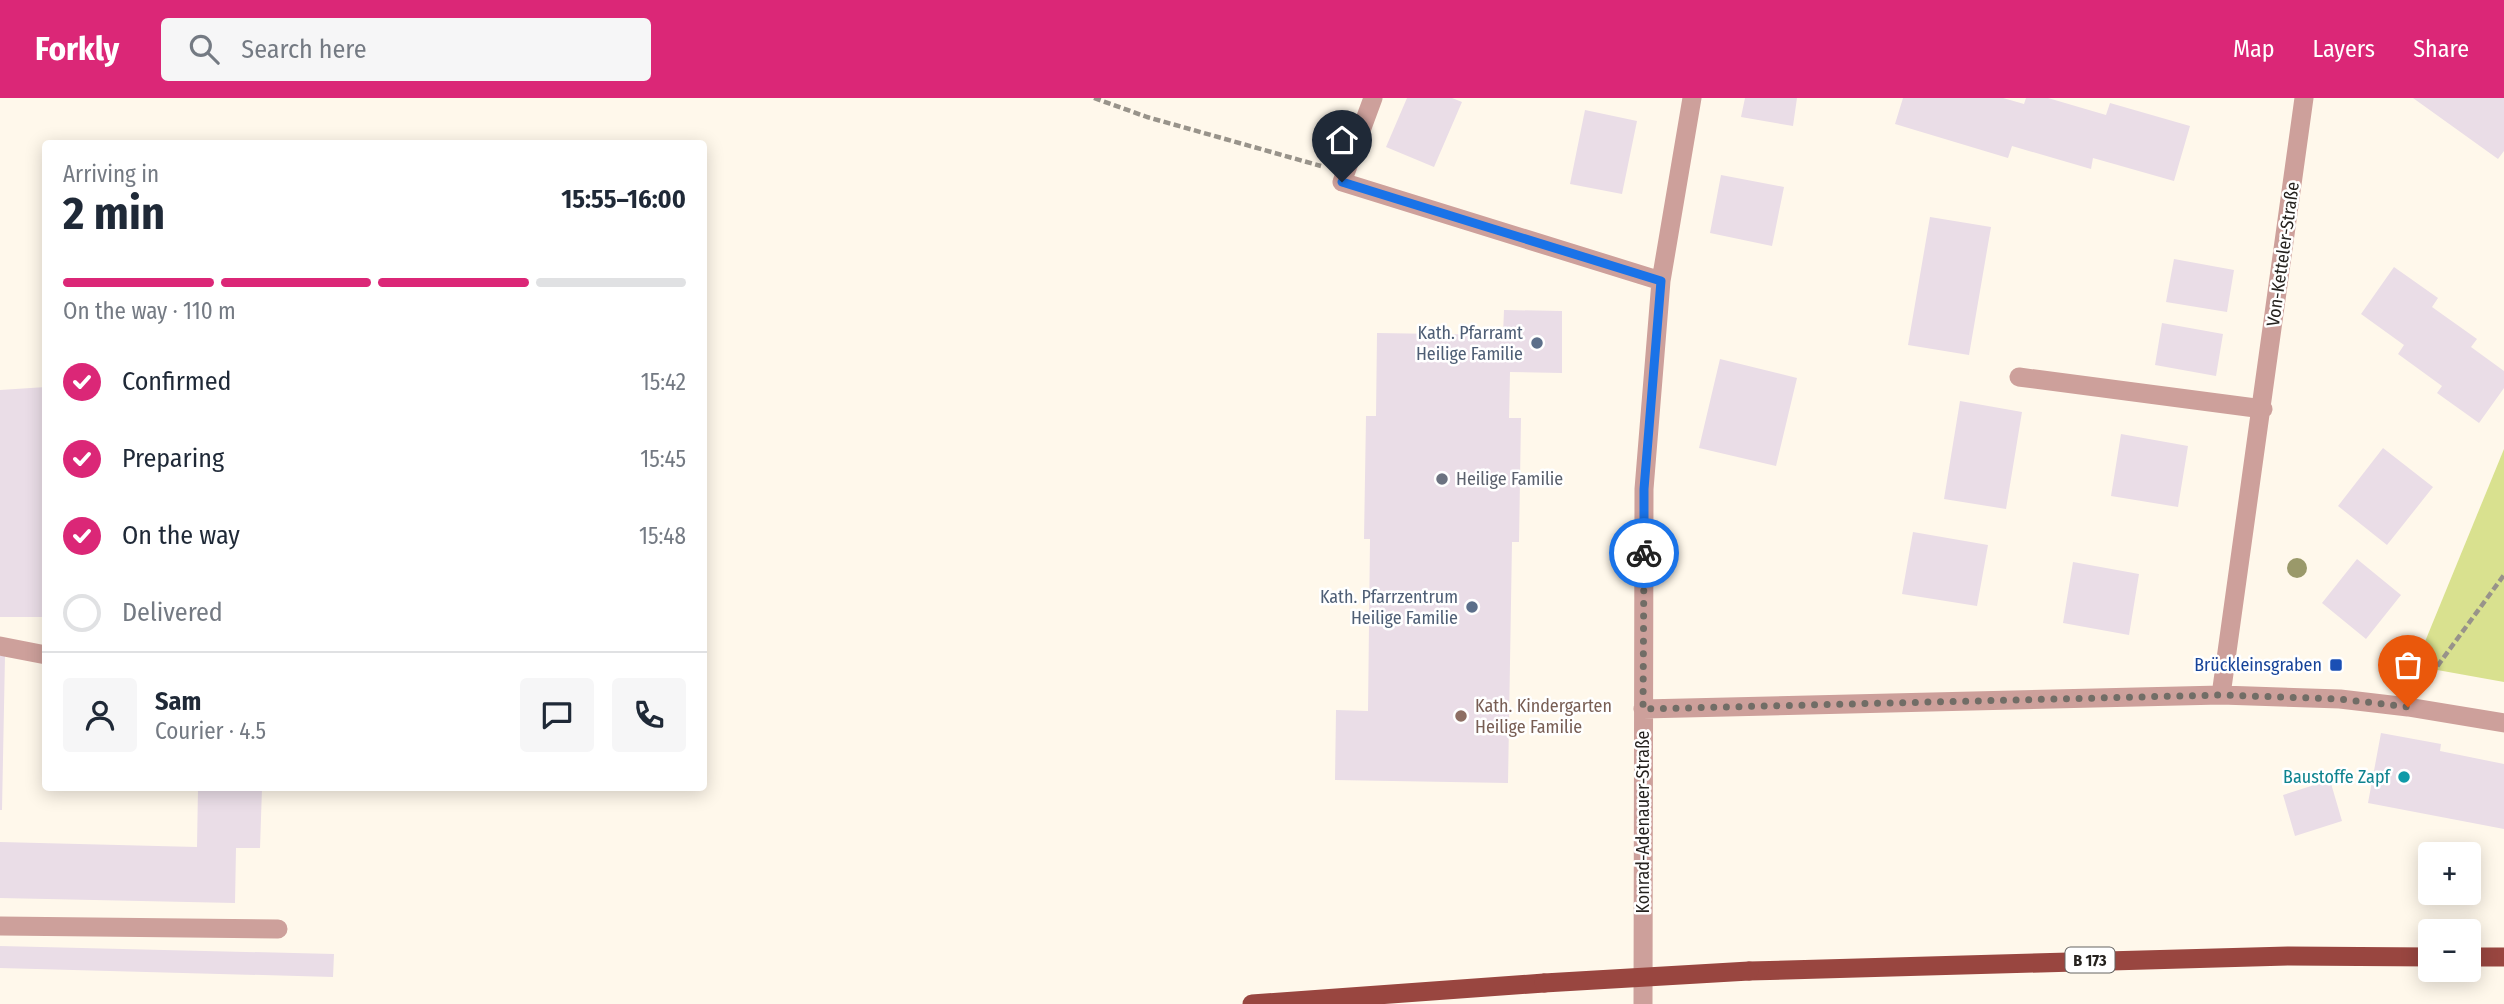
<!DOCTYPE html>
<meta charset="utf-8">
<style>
body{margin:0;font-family:"Fira Sans Condensed",sans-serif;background:#f6f6f7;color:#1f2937;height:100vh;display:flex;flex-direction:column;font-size:26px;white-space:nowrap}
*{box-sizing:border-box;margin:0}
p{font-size:23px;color:#747a83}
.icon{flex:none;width:38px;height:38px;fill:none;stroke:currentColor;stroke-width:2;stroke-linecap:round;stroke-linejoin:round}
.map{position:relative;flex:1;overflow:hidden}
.details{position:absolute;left:42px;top:42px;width:665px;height:651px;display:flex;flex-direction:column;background:#fff;border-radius:7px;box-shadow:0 4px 18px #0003}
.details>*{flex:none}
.controls{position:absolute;left:2418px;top:744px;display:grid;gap:14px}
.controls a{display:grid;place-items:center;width:63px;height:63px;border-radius:7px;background:#fff;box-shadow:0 4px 18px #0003;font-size:35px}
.pin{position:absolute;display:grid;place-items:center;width:60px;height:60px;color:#fff;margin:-72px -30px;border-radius:50% 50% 50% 0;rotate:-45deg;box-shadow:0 0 7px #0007}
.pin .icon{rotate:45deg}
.courier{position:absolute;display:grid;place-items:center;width:70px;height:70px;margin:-35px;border:5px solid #1a73e8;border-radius:50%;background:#fff;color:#222;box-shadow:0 2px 9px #0007}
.headline em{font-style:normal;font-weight:700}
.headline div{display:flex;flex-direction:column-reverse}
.headline{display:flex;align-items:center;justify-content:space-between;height:119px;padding:0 21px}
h1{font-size:46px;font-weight:700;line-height:52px}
.bar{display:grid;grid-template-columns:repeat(4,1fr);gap:10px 7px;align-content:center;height:84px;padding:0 21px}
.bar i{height:9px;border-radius:5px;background:#e0e1e3}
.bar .on{background:#db2777}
.bar p{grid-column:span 4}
.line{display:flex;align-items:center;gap:18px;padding:0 21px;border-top:2px solid #e0e1e3}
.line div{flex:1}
.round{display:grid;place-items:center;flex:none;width:74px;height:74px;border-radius:7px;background:#f6f6f7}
ol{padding:0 21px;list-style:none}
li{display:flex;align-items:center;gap:21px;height:77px}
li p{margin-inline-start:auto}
li .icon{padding:7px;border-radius:50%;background:#db2777;color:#fff;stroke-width:4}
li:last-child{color:#747a83}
li i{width:38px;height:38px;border:4px solid #e0e1e3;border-radius:50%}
header{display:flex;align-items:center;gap:42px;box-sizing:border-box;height:98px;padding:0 35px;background:#db2777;color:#fff}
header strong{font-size:33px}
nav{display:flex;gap:38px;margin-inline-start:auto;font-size:24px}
.search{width:490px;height:63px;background:#f6f6f7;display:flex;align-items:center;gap:18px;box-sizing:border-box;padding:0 24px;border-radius:7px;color:#747a83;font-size:26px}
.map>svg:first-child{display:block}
</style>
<header>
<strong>Forkly</strong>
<div class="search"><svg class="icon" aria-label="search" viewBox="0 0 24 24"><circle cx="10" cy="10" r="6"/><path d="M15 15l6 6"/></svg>Search here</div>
<nav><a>Map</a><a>Layers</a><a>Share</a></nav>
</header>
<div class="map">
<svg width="2504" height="906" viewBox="0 0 2504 906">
<rect width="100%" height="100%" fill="#fff8eb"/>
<!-- green -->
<path fill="#d9e18f" d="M 2504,351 L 2504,584 L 2415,568 Z"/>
<!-- building -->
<path fill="#eadde7" d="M 1407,0 L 1452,0 L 1462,4 L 1434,69 L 1386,49 Z
M 1745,0 L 1797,0 L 1793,28 L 1741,19 Z
M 1903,0 L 2003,0 L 2024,6 L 2026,0 L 2048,0 L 2106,17 L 2110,5 L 2190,28 L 2174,83 L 2093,60 L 2091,71 L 2012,48 L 2008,60 L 1895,26 Z
M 2413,0 L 2504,0 L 2504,53 L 2498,61 Z
M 1585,12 L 1637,23 L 1622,96 L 1570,86 Z
M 1721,77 L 1784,89 L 1772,148 L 1710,135 Z
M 1930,119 L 1991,129 L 1969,257 L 1908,247 Z
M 2174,161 L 2234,172 L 2227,214 L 2166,204 Z
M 2394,169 L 2438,200 L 2432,209 L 2477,241 L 2471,249 L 2504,273 L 2504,290 L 2479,325 L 2437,295 L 2442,288 L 2398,256 L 2404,247 L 2361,216 Z
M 1504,212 L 1562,213 L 1562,275 L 1510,274 L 1509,320 L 1521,320 L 1519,444 L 1512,444 L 1508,685 L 1335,682 L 1336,612 L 1368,613 L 1370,441 L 1364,441 L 1366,318 L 1376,318 L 1377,235 L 1503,237 Z
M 2162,225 L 2223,236 L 2216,278 L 2155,267 Z
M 1720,261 L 1797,280 L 1776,368 L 1699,350 Z
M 46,289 L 46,519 L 0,519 L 0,292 Z
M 1960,303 L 2022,314 L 2006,411 L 1944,401 Z
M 2121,336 L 2188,348 L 2178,409 L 2111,398 Z
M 2383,350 L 2433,389 L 2387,447 L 2338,408 Z
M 1913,434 L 1988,447 L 1977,508 L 1902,496 Z
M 2357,461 L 2401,497 L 2366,541 L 2322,505 Z
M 2073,464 L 2139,476 L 2129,537 L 2063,525 Z
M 0,558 L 5,558 L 2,712 L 0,712 Z
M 2381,635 L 2441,646 L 2440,653 L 2504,666 L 2504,731 L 2368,705 Z
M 2330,682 L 2342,723 L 2295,738 L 2283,697 Z
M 198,690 L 262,690 L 260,750 L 236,750 L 235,805 L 0,800 L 0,744 L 197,749 Z
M 0,848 L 334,856 L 333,879 L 0,870 Z"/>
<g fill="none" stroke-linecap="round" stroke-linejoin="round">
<!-- path -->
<path stroke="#98938a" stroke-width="4.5" stroke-dasharray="7 3.5" stroke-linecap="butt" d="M 1094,0 L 1147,19 L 1321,68
M 2425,585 L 2504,477"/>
<!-- service -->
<path stroke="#cda09b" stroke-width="19" d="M 0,548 L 46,557
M 0,828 L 278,831"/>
<!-- minor -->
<path stroke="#cda09b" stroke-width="19" d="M 1373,0 L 1342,84 L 1661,183
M 2019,279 L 2263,311
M 2221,597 L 2304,0
M 1643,611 L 2221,597 L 2340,601 L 2408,609 L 2504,625
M 1643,906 L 1644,391 L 1661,183 L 1692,0"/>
<!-- trunk -->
<path stroke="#994640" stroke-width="19" d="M 2469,859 L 2504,859
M 1749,873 L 2288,858 L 2431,859
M 1252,906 L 1544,885"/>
<!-- trunk-bridge -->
<path stroke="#994640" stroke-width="19" d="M 1544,885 L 1749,873"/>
</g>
<!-- trees -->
<circle fill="#9a996a" cx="2297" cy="470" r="10"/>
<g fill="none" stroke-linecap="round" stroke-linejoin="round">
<!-- done -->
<path stroke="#716d66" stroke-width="7" stroke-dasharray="0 12.6" d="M 1644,455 L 1643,611 L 2221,597 L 2340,601 L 2408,609"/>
<!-- route -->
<path stroke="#1a73e8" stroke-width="9" d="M 1342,84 L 1661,183 L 1644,391 L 1644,455"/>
</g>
<!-- markers -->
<g fill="#5c6f8a" stroke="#fff" stroke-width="2.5">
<circle cx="1537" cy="245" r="7"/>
<circle cx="1472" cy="509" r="7"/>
</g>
<circle fill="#6b7280" stroke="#fff" stroke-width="2.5" cx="1442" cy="381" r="7"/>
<rect fill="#1a4fb4" stroke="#fff" stroke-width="2.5" x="2329" y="560" width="14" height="14" rx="3.5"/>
<circle fill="#8d6e63" stroke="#fff" stroke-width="2.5" cx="1461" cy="618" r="7"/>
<circle fill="#0f9aa8" stroke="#fff" stroke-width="2.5" cx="2404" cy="679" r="7"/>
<g text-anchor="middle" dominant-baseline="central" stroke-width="5" stroke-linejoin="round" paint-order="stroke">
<!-- shield labels -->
<rect fill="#fff" stroke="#666462" stroke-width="2" x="2065.5" y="849.5" width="49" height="25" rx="5"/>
<g font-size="16" font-weight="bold" fill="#25221e">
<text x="2090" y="862">B 173</text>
</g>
<!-- street labels -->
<g font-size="18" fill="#25221e" stroke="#fff">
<text transform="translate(2283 156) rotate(-82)">Von-Ketteler-Straße</text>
<text transform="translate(1643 724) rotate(-90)">Konrad-Adenauer-Straße</text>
</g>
<!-- service labels -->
<g font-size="18" fill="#4e5e75" stroke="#fff" text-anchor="end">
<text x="1523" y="235">Kath. Pfarramt<tspan x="1523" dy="21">Heilige Familie</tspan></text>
<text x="1458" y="499">Kath. Pfarrzentrum<tspan x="1458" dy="21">Heilige Familie</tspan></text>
</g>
<!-- worship labels -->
<g font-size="18" fill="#5b616d" stroke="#fff" text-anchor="start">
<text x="1456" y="381">Heilige Familie</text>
</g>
<!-- transit labels -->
<g font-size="18" fill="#164399" stroke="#fff" text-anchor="end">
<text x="2322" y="567">Brückleinsgraben</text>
</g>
<!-- education labels -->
<g font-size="18" fill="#785e54" stroke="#fff" text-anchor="start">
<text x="1475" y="608">Kath. Kindergarten<tspan x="1475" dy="21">Heilige Familie</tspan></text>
</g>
<!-- culture labels -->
<g font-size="18" fill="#0d838f" stroke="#fff" text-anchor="end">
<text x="2390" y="679">Baustoffe Zapf</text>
</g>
</g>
</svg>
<div class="controls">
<a>+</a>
<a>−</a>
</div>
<div class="pin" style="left:2408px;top:609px;background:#ea580c"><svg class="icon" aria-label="bag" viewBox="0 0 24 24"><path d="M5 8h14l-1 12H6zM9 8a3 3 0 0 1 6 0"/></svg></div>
<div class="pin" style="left:1342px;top:84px;background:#1f2937"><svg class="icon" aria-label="home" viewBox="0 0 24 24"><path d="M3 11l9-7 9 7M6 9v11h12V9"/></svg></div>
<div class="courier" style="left:1644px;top:455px"><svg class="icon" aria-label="bike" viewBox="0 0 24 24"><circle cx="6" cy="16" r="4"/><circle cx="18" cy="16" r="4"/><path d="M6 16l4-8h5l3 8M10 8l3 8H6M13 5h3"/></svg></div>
<section class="details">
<div class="headline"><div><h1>2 min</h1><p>Arriving in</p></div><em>15:55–16:00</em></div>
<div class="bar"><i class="on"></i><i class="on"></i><i class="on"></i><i></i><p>On the way · 110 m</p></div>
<ol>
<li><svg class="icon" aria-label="check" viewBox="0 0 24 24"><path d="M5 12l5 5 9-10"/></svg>Confirmed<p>15:42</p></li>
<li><svg class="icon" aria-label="check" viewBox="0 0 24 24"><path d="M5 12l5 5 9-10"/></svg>Preparing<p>15:45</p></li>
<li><svg class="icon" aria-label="check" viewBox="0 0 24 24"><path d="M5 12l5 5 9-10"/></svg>On the way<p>15:48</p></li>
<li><i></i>Delivered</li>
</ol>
<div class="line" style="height:126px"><a class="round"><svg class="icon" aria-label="person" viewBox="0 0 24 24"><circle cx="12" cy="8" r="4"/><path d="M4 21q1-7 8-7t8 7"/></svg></a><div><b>Sam</b><p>Courier · 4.5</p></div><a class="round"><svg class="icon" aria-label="chat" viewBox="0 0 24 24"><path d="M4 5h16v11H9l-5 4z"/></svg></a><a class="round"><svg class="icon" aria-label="phone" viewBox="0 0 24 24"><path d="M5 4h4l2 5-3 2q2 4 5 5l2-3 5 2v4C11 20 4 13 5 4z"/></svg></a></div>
</section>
</div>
